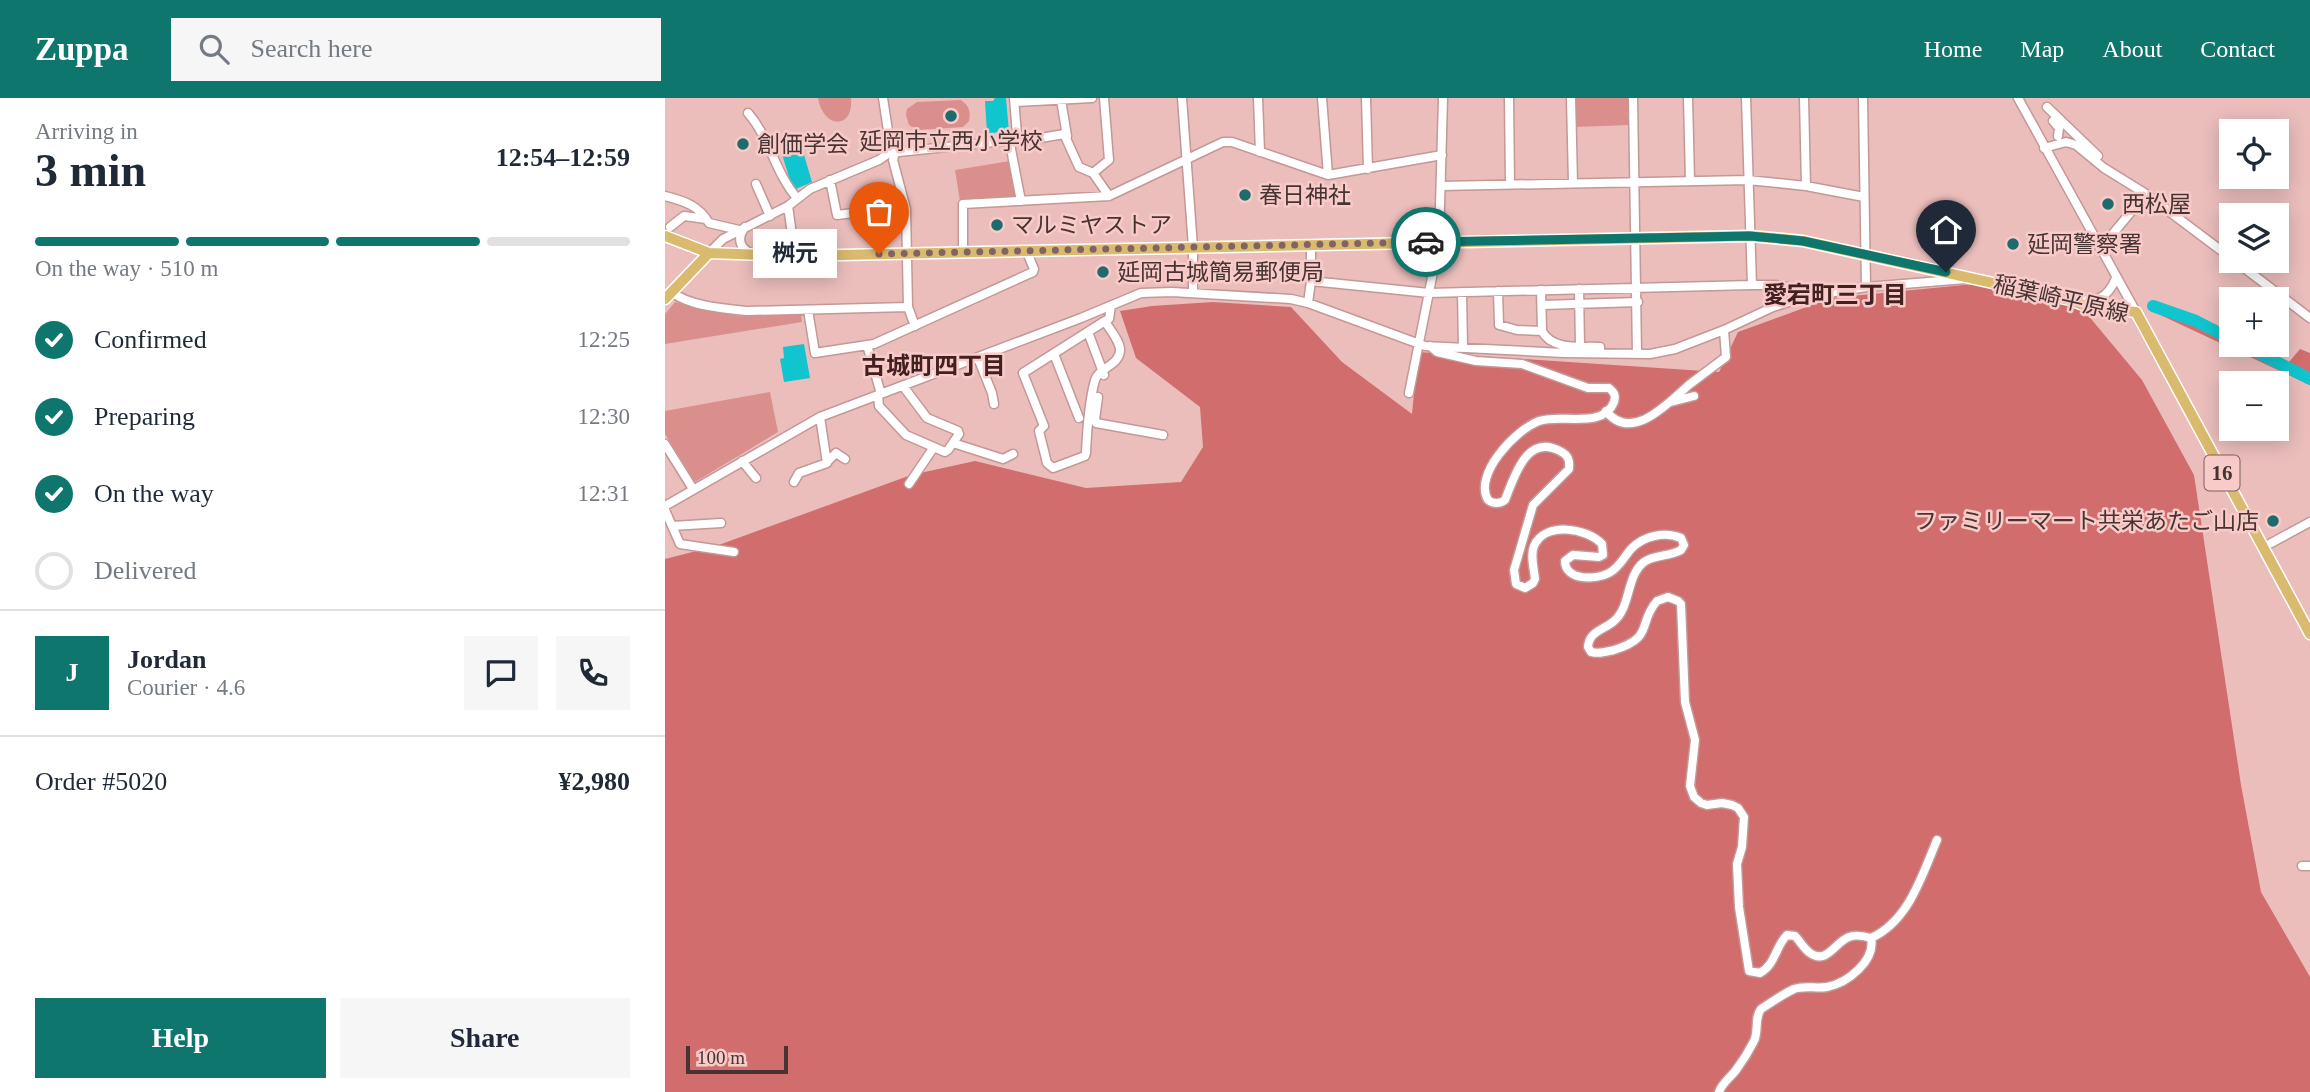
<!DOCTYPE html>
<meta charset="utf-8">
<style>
body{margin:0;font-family:"Times New Roman","Noto Sans JP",serif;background:#f6f6f7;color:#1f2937;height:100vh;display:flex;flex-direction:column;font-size:26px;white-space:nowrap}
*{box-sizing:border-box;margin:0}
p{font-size:23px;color:#747a83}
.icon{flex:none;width:38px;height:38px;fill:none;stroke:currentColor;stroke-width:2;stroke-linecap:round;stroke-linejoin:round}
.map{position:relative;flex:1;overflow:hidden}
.details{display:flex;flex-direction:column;background:#fff;width:665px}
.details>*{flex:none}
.tools{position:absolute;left:1554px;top:21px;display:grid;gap:14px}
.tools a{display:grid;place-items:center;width:70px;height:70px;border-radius:0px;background:#fff;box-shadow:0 4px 18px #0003;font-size:35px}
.scale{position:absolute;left:21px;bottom:18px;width:102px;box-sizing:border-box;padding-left:7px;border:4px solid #463433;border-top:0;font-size:19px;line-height:24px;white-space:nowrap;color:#463433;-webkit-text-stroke:5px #f8cbc9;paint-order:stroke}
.pin{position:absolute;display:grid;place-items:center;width:60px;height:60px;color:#fff;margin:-72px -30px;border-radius:50% 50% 50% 0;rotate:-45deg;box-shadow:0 0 7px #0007}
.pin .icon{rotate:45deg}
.courier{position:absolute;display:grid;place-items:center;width:70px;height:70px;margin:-35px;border:5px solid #0f766e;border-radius:50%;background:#fff;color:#222;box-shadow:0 2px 9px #0007}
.bubble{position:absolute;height:49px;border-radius:0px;background:#fff;box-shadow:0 4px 18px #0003;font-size:23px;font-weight:700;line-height:49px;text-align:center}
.summary em{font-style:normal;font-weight:700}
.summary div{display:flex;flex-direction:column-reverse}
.summary{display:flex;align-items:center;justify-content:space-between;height:119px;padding:0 35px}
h1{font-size:46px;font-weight:700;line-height:52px}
.bar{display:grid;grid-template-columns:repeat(4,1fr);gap:10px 7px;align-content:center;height:84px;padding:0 35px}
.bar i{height:9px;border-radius:5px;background:#e0e1e3}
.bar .selected{background:#0f766e}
.bar p{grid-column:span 4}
.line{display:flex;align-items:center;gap:18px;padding:0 35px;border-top:2px solid #e0e1e3}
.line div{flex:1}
.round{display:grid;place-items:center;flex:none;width:74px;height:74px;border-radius:0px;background:#f6f6f7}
ol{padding:0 35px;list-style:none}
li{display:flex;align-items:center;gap:21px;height:77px}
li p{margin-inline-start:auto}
li .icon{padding:7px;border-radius:50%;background:#0f766e;color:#fff;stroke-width:4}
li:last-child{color:#747a83}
li i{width:38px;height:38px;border:4px solid #e0e1e3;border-radius:50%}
.cta{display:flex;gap:14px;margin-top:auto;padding:14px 35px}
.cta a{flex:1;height:80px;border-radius:0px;background:#0f766e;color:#fff;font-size:28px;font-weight:700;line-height:80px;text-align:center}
.cta a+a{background:#f6f6f7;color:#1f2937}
header{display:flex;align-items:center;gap:42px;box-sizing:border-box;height:98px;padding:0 35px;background:#0f766e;color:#fff}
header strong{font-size:33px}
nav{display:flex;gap:38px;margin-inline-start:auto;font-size:24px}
.search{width:490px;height:63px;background:#f6f6f7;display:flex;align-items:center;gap:18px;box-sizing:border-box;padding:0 24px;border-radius:0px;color:#747a83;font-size:26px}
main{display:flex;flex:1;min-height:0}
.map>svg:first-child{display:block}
</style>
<header>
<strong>Zuppa</strong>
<div class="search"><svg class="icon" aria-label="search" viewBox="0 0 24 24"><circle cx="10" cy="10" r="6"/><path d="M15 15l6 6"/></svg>Search here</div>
<nav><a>Home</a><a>Map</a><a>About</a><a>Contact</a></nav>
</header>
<main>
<section class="details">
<div class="summary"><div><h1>3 min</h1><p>Arriving in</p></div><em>12:54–12:59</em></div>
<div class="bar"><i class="selected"></i><i class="selected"></i><i class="selected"></i><i></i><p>On the way · 510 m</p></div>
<ol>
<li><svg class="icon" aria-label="check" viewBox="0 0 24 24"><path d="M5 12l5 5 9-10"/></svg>Confirmed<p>12:25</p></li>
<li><svg class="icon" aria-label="check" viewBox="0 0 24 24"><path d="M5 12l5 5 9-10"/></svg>Preparing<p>12:30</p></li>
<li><svg class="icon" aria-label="check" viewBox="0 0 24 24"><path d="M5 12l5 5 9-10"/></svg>On the way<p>12:31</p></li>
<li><i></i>Delivered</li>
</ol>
<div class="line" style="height:126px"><b class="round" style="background:#0f766e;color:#fff">J</b><div><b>Jordan</b><p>Courier · 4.6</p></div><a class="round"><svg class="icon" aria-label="chat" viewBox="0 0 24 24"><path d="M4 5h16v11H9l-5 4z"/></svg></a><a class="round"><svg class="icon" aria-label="phone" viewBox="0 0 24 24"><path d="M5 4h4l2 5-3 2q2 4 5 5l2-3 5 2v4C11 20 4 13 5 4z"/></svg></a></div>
<div class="line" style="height:91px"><div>Order #5020</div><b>¥2,980</b></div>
<div class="cta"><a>Help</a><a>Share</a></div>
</section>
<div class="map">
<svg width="1645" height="994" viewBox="0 0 1645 994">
<rect width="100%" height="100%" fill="#ebbebc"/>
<!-- green -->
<path fill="#da8f8d" d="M 153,0 L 186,0 C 189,32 158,31 153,0 Z
M 909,0 L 964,0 L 965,27 L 910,29 Z
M 296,2 C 304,8 306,13 304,23 L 298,29 L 253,32 L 244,27 L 241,17 L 242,11 L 252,4 Z
M 345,63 L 351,100 L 295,103 L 290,72 Z
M 10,204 L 74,218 L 136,217 L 137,224 L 0,246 L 0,216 Z
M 105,294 L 113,334 L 30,384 L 0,336 L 0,313 Z"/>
<!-- forest -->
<path fill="#d16d6d" d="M 1309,186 L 1417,210 L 1477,282 L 1529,377 L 1576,687 L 1596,794 L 1645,879 L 1645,994 L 0,994 L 0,461 L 51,448 L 246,377 L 310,363 L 421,390 L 516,384 L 538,349 L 535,309 L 471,260 L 455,213 L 487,208 L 548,204 L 626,209 L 677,264 L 747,316 L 753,254 L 1054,274 L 1073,234 L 1166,200 Z
M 1489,210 L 1517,216 L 1566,238 L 1566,247 L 1585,247 L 1624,264 L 1635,251 L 1645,255 L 1645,287 L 1491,215 Z"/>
<!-- water -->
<path fill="#10c5ce" d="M 330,0 L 341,0 L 344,34 L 322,35 L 320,3 L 328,3 Z
M 137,50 L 147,84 L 131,91 L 126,86 L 117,56 Z
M 139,246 L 145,280 L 119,284 L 115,261 L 119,260 L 118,249 Z"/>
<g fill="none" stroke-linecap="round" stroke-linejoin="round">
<!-- river -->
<path stroke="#10c5ce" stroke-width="12" d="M 1488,208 L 1531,223 L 1566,241
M 1578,247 L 1645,281"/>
<defs>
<path id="minor" d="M 218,0 L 225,46 L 224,55
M 349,0 L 352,37 L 345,46 L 356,103
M 517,0 L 528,149 L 528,195
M 593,0 L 595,54
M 657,0 L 663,77
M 701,0 L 703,71
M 844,0 L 845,85
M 906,0 L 908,85
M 968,0 L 972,256
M 1023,0 L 1025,82
M 1081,0 L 1087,187
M 1139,0 L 1141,88
M 1198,0 L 1201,189
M 1353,0 L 1471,214
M 396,2 L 402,38
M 350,4 L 427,0
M 1382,9 L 1433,58
M 83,15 C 105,40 110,75 132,100
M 1388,23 L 1394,30 L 1393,38
M 1379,50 L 1401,44 L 1411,47 L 1439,70 L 1481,96 L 1566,160
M 230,55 L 228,62 L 241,111 L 243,209 L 250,228
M 428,75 L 444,62 L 439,0
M 165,82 L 172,117 L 240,109
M 91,86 L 105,118
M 776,88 L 1083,82 L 1141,88 L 1199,99
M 0,98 C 20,103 34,108 44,125 L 74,132
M 123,108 L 130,158
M 5,129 L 19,118 L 41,121
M 80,129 C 71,141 75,152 89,156
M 1435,151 L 1481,96
M 298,154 L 298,106 L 444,98 L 558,44 L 567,44 L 663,77 L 777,57
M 44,155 L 58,141 L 123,108 L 145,91 L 214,62 L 224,55 L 349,42 L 358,43 L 399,36 L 414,69 L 428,75 L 444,98
M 1570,163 L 1645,220
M 646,183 L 764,195 L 1087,187 L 1110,187 L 1152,194
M 914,191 L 915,248
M 833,193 L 834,227 L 852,232 L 877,233 L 876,192
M 7,194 C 23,208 61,211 82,213 L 243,209
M 797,194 L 798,250
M 1409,202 C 1432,203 1442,202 1451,180
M 643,205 L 646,183 L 646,146
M 877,207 L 973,204
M 143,212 L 150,255 L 209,246 L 368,174 L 369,171 L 361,152
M 440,223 L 358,275 L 379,328 L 374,333 L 382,365 L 388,370 L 420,358 L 421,355 C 422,332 424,304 430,282 C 434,270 454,267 455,253 C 456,244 444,231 440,223 L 444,221 L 446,208
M 877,233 C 887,253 917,248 935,249 L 935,255
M 423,234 L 439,277
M 202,247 L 216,296
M 765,248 L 772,254 L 811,263 L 857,266 L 923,290 L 944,290 C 949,294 951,297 949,304 C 938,332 895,315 874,323 C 850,332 808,377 823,402 C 828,406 835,406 840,402 C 849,380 861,335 895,353 C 903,357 905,362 904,371 L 868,407 L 849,472 L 851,486 L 860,490 L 868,485 L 870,481 C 869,471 865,457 869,448 C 880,423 922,430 937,446 L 938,457 L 934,459 L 908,457 L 900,463 C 900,483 931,482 944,475 C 954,470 959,459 966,451 C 978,438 1000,433 1016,440 L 1019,447 L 1016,452 C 1004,459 990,456 979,464 C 961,478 966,509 949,523 C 939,532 924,533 923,549 L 926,554 C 935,556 940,554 949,552 C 990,539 972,526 992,503 L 1003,499 L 1013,503 L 1016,506 L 1020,604 L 1030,642 L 1025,688 L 1029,699 L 1036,705 L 1042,707 L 1057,705 L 1067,707 L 1073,710 L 1079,719 L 1077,749 L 1072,766 L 1074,809 L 1084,873 L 1095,875 C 1111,866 1110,849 1122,837 L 1130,838 C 1135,843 1139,851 1145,855 C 1162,867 1170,844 1184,839 C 1191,836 1199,838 1206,840 C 1211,863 1182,885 1162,889 C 1151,891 1140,887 1129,891 C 1118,896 1107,904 1096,911 C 1089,920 1094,933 1089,943 C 1084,953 1077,964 1071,972 C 1065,980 1057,985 1054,994
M 389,256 L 414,320
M 313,260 L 327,295 L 329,306
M 744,295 L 774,144 L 778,0
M 213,297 L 214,308 L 241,337 L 280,354 L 283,352 L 294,336 L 293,333 L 262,320 L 238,288
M 433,299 L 430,322 L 431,325 L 498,337
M 1006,304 L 1029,298
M 941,313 C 967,346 1004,304 1025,286 C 1037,277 1049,268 1061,259 L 1059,232
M 288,345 L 338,361 L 348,356
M 0,346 L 28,391
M 77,363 L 91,380
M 162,364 L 171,355 L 180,361
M 129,384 L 134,375 L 162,365 L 155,319
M 244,386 L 269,349
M 0,408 L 155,319 L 416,220 L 476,195 L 507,194 L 626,201 L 643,205 L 760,248 L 899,255 L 985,256 L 1010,251 L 1059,232 L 1108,209 L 1139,199 L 1201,189 L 1301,181
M 0,412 L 15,446 L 69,454
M 7,428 L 56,425
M 1597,450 L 1645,424
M 1637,768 L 1645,768
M 1206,840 C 1244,823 1257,777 1272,742"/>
<path id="major" d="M 0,138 L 44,155 L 130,158 L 1085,138 L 1138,143 L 1405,202 L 1426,210 L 1471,214 L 1645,536
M 0,201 L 44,155"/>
</defs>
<!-- minor casing -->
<use href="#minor" stroke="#c39897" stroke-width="11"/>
<!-- major casing -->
<use href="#major" stroke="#fff" stroke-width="13"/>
<!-- minor -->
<use href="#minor" stroke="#fff" stroke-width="8"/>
<!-- major -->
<use href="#major" stroke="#daba6e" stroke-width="10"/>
</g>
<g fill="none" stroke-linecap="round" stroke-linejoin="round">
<!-- done -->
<path stroke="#806463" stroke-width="7" stroke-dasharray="0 12.6" d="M 214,156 L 761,144"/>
<!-- route -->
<path stroke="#0f766e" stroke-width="9" d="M 761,144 L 1085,138 L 1138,143 L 1281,174"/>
</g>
<!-- markers -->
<g fill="#1d6a6f" stroke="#f8cbc9" stroke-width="2.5">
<circle cx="286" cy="18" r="7"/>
<circle cx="78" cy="46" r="7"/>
<circle cx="580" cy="97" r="7"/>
<circle cx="1443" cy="106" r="7"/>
<circle cx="332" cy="127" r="7"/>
<circle cx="1348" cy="146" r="7"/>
<circle cx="438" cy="174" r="7"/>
<circle cx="1608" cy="423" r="7"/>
</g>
<g text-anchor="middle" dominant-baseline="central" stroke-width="5" stroke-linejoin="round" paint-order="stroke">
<!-- shield labels -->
<rect fill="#f8cbc9" stroke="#7b6160" stroke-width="2" x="1539.5" y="357.5" width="35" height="35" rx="5"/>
<g font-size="21" font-weight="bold" fill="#463433">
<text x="1557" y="375">16</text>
</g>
<!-- poi labels -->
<g font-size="23" fill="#463433" stroke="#f8cbc9" text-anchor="start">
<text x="286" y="43" text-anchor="middle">延岡市立西小学校</text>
<text x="92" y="46">創価学会</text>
<text x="594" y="97">春日神社</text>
<text x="1457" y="106">西松屋</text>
<text x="346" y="127">マルミヤストア</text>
<text x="1362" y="146">延岡警察署</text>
<text x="452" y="174">延岡古城簡易郵便局</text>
<text x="1594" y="423" text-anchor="end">ファミリーマート共栄あたご山店</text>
</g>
<!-- street labels -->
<g font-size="23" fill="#463433" stroke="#f8cbc9">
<text transform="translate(1396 201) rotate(13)">稲葉崎平原線</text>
</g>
<!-- neighbourhood labels -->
<g font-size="24" font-weight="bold" fill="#422020" stroke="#f8cbc9">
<text x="1170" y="197">愛宕町三丁目</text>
<text x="269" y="268">古城町四丁目</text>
</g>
</g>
</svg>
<div class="tools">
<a><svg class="icon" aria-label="locate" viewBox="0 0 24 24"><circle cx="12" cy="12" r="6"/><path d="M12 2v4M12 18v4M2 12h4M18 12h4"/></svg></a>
<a><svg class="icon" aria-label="layers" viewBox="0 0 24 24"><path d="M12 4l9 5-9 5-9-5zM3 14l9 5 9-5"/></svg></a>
<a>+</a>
<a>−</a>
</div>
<div class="scale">100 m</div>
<div class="pin" style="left:214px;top:156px;background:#ea580c"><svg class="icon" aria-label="bag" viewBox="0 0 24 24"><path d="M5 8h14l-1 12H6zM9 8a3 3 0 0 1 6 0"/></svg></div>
<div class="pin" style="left:1281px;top:174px;background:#1f2937"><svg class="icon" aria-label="home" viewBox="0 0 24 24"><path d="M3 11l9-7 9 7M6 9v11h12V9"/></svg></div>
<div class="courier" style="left:761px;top:144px"><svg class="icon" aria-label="car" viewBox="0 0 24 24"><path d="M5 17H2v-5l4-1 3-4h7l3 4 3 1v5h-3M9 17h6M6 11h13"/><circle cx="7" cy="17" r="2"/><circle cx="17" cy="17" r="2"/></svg></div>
<div class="bubble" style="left:88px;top:131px;width:84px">桝元</div>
</div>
</main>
